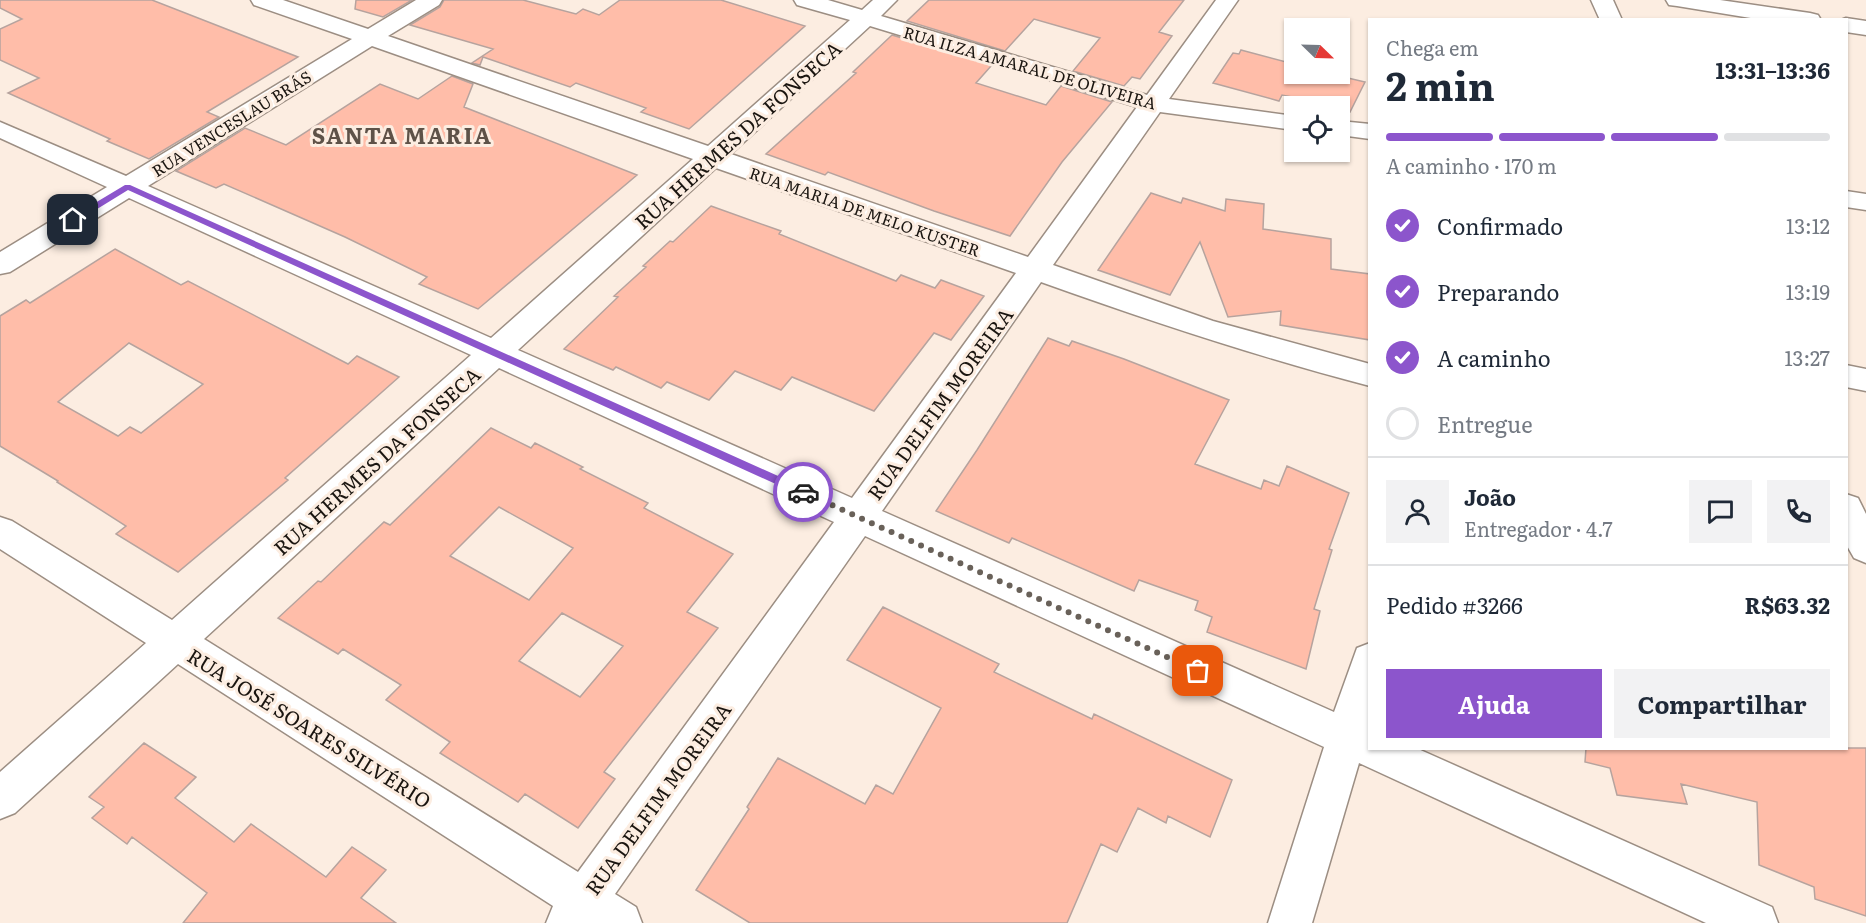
<!DOCTYPE html>
<html lang="pt">
<meta charset="utf-8">
<style>
body{margin:0;font-family:Literata,serif;background:#f2f2f3;color:#1f2937;height:100vh;display:flex;flex-direction:column;font-size:22px;white-space:nowrap}
*{box-sizing:border-box;margin:0}
p{font-size:20px;color:#747a83}
.icon{flex:none;width:33px;height:33px;fill:none;stroke:currentColor;stroke-width:2;stroke-linecap:round;stroke-linejoin:round}
.map{position:relative;flex:1;overflow:hidden}
.drawer{position:absolute;left:1368px;top:18px;width:480px;height:732px;display:flex;flex-direction:column;background:#fff;border-radius:0px;box-shadow:0 2px 4px #0004}
.drawer>*{flex:none}
.needle{width:39px;rotate:113deg}
.tools{position:absolute;left:1284px;top:18px;display:grid;gap:12px}
.tools a{display:grid;place-items:center;width:66px;height:66px;border-radius:0px;background:#fff;box-shadow:0 2px 4px #0004;font-size:30px}
.pin{position:absolute;display:grid;place-items:center;width:51px;height:51px;color:#fff;margin:-26px;border-radius:12px;box-shadow:0 3px 9px #0006}
.courier{position:absolute;display:grid;place-items:center;width:60px;height:60px;margin:-30px;border:4px solid #8c55cc;border-radius:50%;background:#fff;color:#222;box-shadow:0 2px 8px #0007}
.head em{font-style:normal;font-weight:700}
.head div{display:flex;flex-direction:column-reverse}
.head{display:flex;align-items:center;justify-content:space-between;height:102px;padding:0 18px}
h1{font-size:39px;font-weight:700;line-height:45px}
.bar{display:grid;grid-template-columns:repeat(4,1fr);gap:9px 6px;align-content:center;height:72px;padding:0 18px}
.bar i{height:8px;border-radius:4px;background:#e0e1e3}
.bar .active{background:#8c55cc}
.bar p{grid-column:span 4}
.line{display:flex;align-items:center;gap:15px;padding:0 18px;border-top:2px solid #e0e1e3}
.line div{flex:1}
.round{display:grid;place-items:center;flex:none;width:63px;height:63px;border-radius:0px;background:#f2f2f3}
ol{padding:0 18px;list-style:none}
li{display:flex;align-items:center;gap:18px;height:66px}
li p{margin-inline-start:auto}
li .icon{padding:6px;border-radius:50%;background:#8c55cc;color:#fff;stroke-width:4}
li:last-child{color:#747a83}
li i{width:33px;height:33px;border:3px solid #e0e1e3;border-radius:50%}
.action{display:flex;gap:12px;margin-top:auto;padding:12px 18px}
.action a{flex:1;height:69px;border-radius:0px;background:#8c55cc;color:#fff;font-size:24px;font-weight:700;line-height:69px;text-align:center}
.action a+a{background:#f2f2f3;color:#1f2937}
.map>svg:first-child{display:block}
</style>
<div class="map">
<svg width="1866" height="923" viewBox="0 0 1866 923">
<rect width="100%" height="100%" fill="#fcede1"/>
<!-- building -->
<path fill="#ffbda9" stroke="#b6a39e" stroke-width="1.5" fill-rule="evenodd" d="M 0,0 L 152,0 L 298,57 L 207,112 L 219,117 L 149,159 L 107,141 L 110,139 L 8,93 L 39,78 L 0,60 L 0,29 L 22,19 L 0,8 Z
M 356,0 L 412,0 L 383,17 L 355,9 Z
M 444,0 L 523,0 L 576,14 L 583,9 L 599,15 L 620,0 L 721,0 L 805,26 L 689,129 L 641,112 L 646,108 L 576,83 L 570,87 L 483,57 L 480,65 L 472,63 L 493,49 L 410,25 L 440,7 Z
M 929,0 L 1184,0 L 1159,32 L 1172,36 L 1140,79 L 1132,77 L 1124,86 L 1073,71 L 1100,38 L 1034,19 L 1005,51 L 907,21 Z
M 892,35 L 992,65 L 976,83 L 1046,105 L 1061,86 L 1112,102 L 1062,162 L 1010,236 L 934,211 L 828,172 L 825,175 L 766,154 L 856,73 L 853,72 Z
M 1241,50 L 1294,64 L 1294,74 L 1331,74 L 1365,82 L 1350,112 L 1340,109 L 1340,106 L 1282,95 L 1279,101 L 1213,83 L 1233,53 L 1239,54 Z
M 452,76 L 473,84 L 464,107 L 637,175 L 478,309 L 419,284 L 427,277 L 345,237 L 224,184 L 216,188 L 176,171 L 245,128 L 286,145 L 380,84 L 418,99 Z
M 1151,193 L 1181,203 L 1183,198 L 1225,211 L 1226,199 L 1264,204 L 1263,229 L 1331,239 L 1331,269 L 1370,274 L 1370,340 L 1280,325 L 1281,311 L 1228,317 L 1200,242 L 1170,295 L 1098,270 Z
M 711,206 L 781,231 L 779,234 L 896,281 L 901,275 L 935,288 L 941,280 L 984,296 L 951,340 L 934,333 L 874,411 L 792,377 L 781,390 L 735,371 L 709,400 L 667,382 L 661,388 L 616,367 L 613,370 L 564,349 L 618,297 L 614,296 L 646,267 L 643,266 L 670,241 L 673,242 Z
M 115,249 L 181,285 L 188,281 L 348,364 L 357,356 L 399,377 L 285,478 L 288,480 L 178,572 L 116,534 L 126,526 L 57,482 L 58,481 L 0,446 L 0,316 L 26,300 L 30,303 ZM 129,343 L 203,384 L 141,433 L 130,427 L 118,436 L 58,402 Z
M 1048,338 L 1069,346 L 1072,341 L 1124,359 L 1229,400 L 1195,464 L 1261,489 L 1264,480 L 1279,486 L 1287,466 L 1349,493 L 1329,549 L 1332,550 L 1314,609 L 1320,611 L 1306,669 L 1207,632 L 1212,617 L 1195,610 L 1198,601 L 1139,580 L 1134,591 L 1012,538 L 1009,543 L 936,511 L 977,450 Z
M 491,428 L 531,448 L 535,443 L 583,467 L 580,469 L 648,503 L 644,508 L 733,554 L 687,612 L 718,628 L 604,772 L 615,779 L 578,828 L 525,794 L 518,802 L 440,753 L 450,742 L 386,700 L 401,685 L 343,649 L 338,654 L 278,618 L 318,581 L 321,582 L 384,522 L 390,525 ZM 499,507 L 573,548 L 529,600 L 450,556 ZM 562,613 L 623,646 L 580,697 L 519,661 Z
M 883,607 L 999,664 L 994,672 L 1092,719 L 1094,714 L 1232,780 L 1210,837 L 1168,816 L 1166,823 L 1138,808 L 1117,852 L 1101,844 L 1067,923 L 750,923 L 696,890 L 749,809 L 747,807 L 778,758 L 865,804 L 876,785 L 893,794 L 941,708 L 847,660 Z
M 144,743 L 196,777 L 175,798 L 234,842 L 251,824 L 326,877 L 352,847 L 386,870 L 361,898 L 396,923 L 183,923 L 207,893 L 132,837 L 127,844 L 92,818 L 104,807 L 89,797 Z
M 1586,748 L 1866,748 L 1866,916 L 1815,899 L 1814,887 L 1759,865 L 1757,802 L 1681,784 L 1687,804 L 1617,795 L 1610,768 L 1585,762 Z"/>
<g fill="none" stroke-linecap="round" stroke-linejoin="round">
<defs>
<path id="minor" d="M 251,0 L 283,0 L 368,29 L 416,0 L 442,0 L 439,5 L 388,36 L 708,146 L 850,20 L 797,5 L 794,0 L 828,0 L 862,10 L 873,0 L 897,0 L 881,16 L 1147,95 L 1216,0 L 1238,0 L 1169,99 L 1294,116 L 1294,130 L 1160,112 L 1053,265 L 1213,321 L 1370,364 L 1370,386 C 1258,357 1150,321 1041,282 L 882,511 L 1334,712 L 1357,648 L 1370,643 L 1370,748 L 1416,748 L 1772,907 L 1778,923 L 1706,923 L 1359,763 L 1312,923 L 1268,923 L 1324,747 L 865,536 L 615,894 L 636,907 L 642,923 L 546,923 L 553,906 L 178,664 L 15,813 L 0,819 L 0,772 L 146,643 L 0,549 L 0,517 L 12,521 L 172,620 L 471,355 L 129,198 L 10,272 L 0,274 L 0,252 L 107,187 L 0,138 L 0,122 L 126,176 L 352,39 L 254,5 ZM 870,26 L 1137,107 L 1028,257 L 731,154 ZM 372,46 L 693,159 L 491,338 L 148,186 ZM 716,168 L 1016,273 L 852,498 L 518,350 ZM 499,368 L 834,522 L 578,872 L 204,639 Z
M 1666,0 L 1720,0 L 1810,13 L 1818,15 L 1821,20 L 1763,20 L 1677,6 L 1669,5 Z
M 1846,18 L 1866,21 L 1866,35 L 1846,32 L 1846,20 L 1841,20 Z
M 1340,121 L 1370,124 L 1370,139 L 1340,135 Z
M 1846,191 L 1866,194 L 1866,210 L 1846,207 Z
M 1846,365 L 1866,369 L 1866,391 L 1846,387 Z"/>
<path id="tertiary" d="M 1591,0 L 1613,0 L 1622,20 L 1600,20 Z
M 1846,494 L 1858,498 L 1866,514 L 1866,563 L 1854,558 L 1846,544 Z"/>
</defs>
<!-- minor casing -->
<use href="#minor" stroke="#9c8e83" stroke-width="3"/>
<!-- tertiary casing -->
<use href="#tertiary" stroke="#9c8e83" stroke-width="3"/>
<!-- minor -->
<use href="#minor" fill="#fff" fill-rule="evenodd"/>
<!-- tertiary -->
<use href="#tertiary" fill="#fff" fill-rule="evenodd"/>
</g>
<!-- route -->
<path fill="#8c55cc" d="M 125,185 L 130,185 L 807,489 L 808,492 L 807,495 L 800,495 L 128,190 L 76,222 L 70,222 L 70,218 Z"/>
<g fill="none" stroke-linecap="round" stroke-linejoin="round">
<!-- done -->
<path stroke="#696159" stroke-width="6" stroke-dasharray="0 10.8" d="M 803,492 L 1198,671"/>
</g>
<g text-anchor="middle" dominant-baseline="central" stroke-width="6" stroke-linejoin="round" paint-order="stroke">
<!-- far-street labels -->
<g font-size="16" fill="#1a1510" stroke="#fcede1">
<text transform="translate(1030 67) rotate(16)">RUA ILZA AMARAL DE OLIVEIRA</text>
<text transform="translate(231 123) rotate(-32)">RUA VENCESLAU BRÁS</text>
<text transform="translate(865 211) rotate(19)">RUA MARIA DE MELO KUSTER</text>
</g>
<!-- street labels -->
<g font-size="20" fill="#1a1510" stroke="#fcede1">
<text transform="translate(737 134) rotate(-42)">RUA HERMES DA FONSECA</text>
<text transform="translate(939 403) rotate(-54)">RUA DELFIM MOREIRA</text>
<text transform="translate(376 460) rotate(-42)">RUA HERMES DA FONSECA</text>
<text transform="translate(310 727) rotate(32)">RUA JOSÉ SOARES SILVÉRIO</text>
<text transform="translate(657 798) rotate(-54)">RUA DELFIM MOREIRA</text>
</g>
<!-- far-district labels -->
<g font-size="22" font-weight="bold" letter-spacing="1.5" fill="#5e5248" stroke="#fcede1">
<text x="402" y="134">SANTA MARIA</text>
</g>
</g>
</svg>
<div class="tools">
<a><svg class="needle" viewBox="-14 -14 28 28"><path d="M0-13l5 13h-10z" fill="#e53935"/><path d="M0 13l5-13h-10z" fill="#747a83"/></svg></a>
<a><svg class="icon" aria-label="locate" viewBox="0 0 24 24"><circle cx="12" cy="12" r="6"/><path d="M12 2v4M12 18v4M2 12h4M18 12h4"/></svg></a>
</div>
<div class="pin" style="left:1198px;top:671px;background:#ea580c"><svg class="icon" aria-label="bag" viewBox="0 0 24 24"><path d="M5 8h14l-1 12H6zM9 8a3 3 0 0 1 6 0"/></svg></div>
<div class="pin" style="left:73px;top:220px;background:#1f2937"><svg class="icon" aria-label="home" viewBox="0 0 24 24"><path d="M3 11l9-7 9 7M6 9v11h12V9"/></svg></div>
<div class="courier" style="left:803px;top:492px"><svg class="icon" aria-label="car" viewBox="0 0 24 24"><path d="M5 17H2v-5l4-1 3-4h7l3 4 3 1v5h-3M9 17h6M6 11h13"/><circle cx="7" cy="17" r="2"/><circle cx="17" cy="17" r="2"/></svg></div>
<section class="drawer">
<div class="head"><div><h1>2 min</h1><p>Chega em</p></div><em>13:31–13:36</em></div>
<div class="bar"><i class="active"></i><i class="active"></i><i class="active"></i><i></i><p>A caminho · 170 m</p></div>
<ol>
<li><svg class="icon" aria-label="check" viewBox="0 0 24 24"><path d="M5 12l5 5 9-10"/></svg>Confirmado<p>13:12</p></li>
<li><svg class="icon" aria-label="check" viewBox="0 0 24 24"><path d="M5 12l5 5 9-10"/></svg>Preparando<p>13:19</p></li>
<li><svg class="icon" aria-label="check" viewBox="0 0 24 24"><path d="M5 12l5 5 9-10"/></svg>A caminho<p>13:27</p></li>
<li><i></i>Entregue</li>
</ol>
<div class="line" style="height:108px"><a class="round"><svg class="icon" aria-label="person" viewBox="0 0 24 24"><circle cx="12" cy="8" r="4"/><path d="M4 21q1-7 8-7t8 7"/></svg></a><div><b>João</b><p>Entregador · 4.7</p></div><a class="round"><svg class="icon" aria-label="chat" viewBox="0 0 24 24"><path d="M4 5h16v11H9l-5 4z"/></svg></a><a class="round"><svg class="icon" aria-label="phone" viewBox="0 0 24 24"><path d="M5 4h4l2 5-3 2q2 4 5 5l2-3 5 2v4C11 20 4 13 5 4z"/></svg></a></div>
<div class="line" style="height:78px"><div>Pedido #3266</div><b>R$63.32</b></div>
<div class="action"><a>Ajuda</a><a>Compartilhar</a></div>
</section>
</div>
